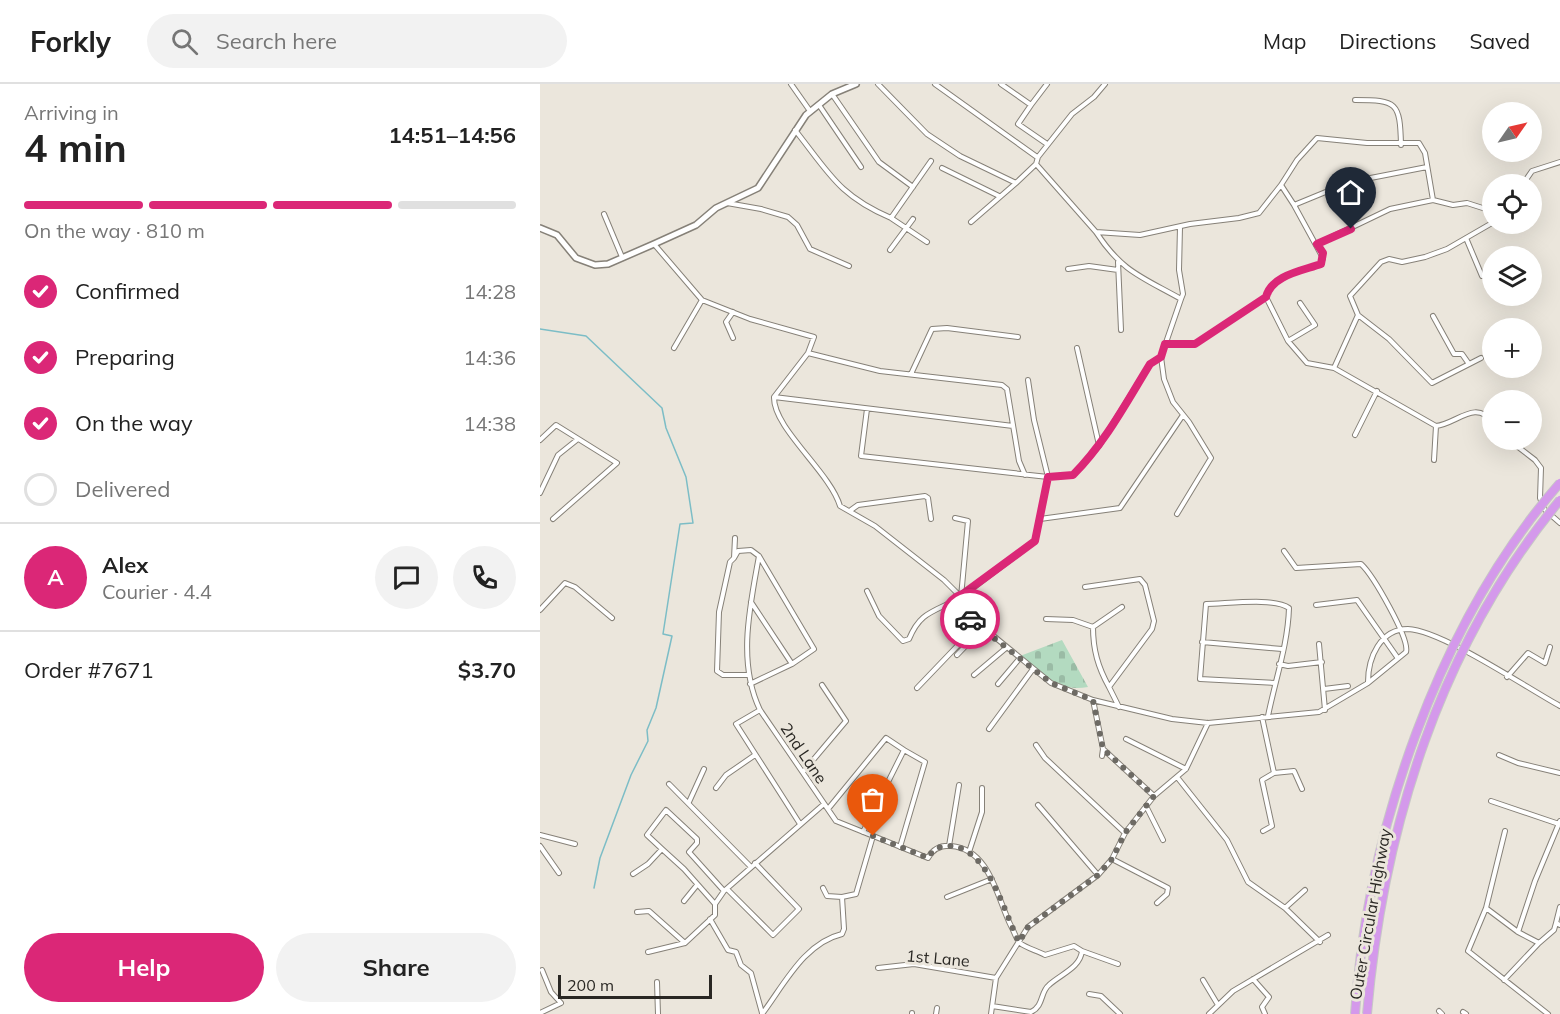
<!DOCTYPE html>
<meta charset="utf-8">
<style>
body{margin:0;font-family:Mulish,sans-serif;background:#f2f2f2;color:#222;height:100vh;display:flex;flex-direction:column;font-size:22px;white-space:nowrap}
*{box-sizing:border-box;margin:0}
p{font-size:20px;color:#767676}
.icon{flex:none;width:33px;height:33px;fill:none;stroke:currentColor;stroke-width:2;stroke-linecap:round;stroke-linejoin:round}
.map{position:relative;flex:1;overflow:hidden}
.side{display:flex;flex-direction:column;background:#fff;width:540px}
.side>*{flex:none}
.needle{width:39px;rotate:56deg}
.tools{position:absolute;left:942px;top:18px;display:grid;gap:12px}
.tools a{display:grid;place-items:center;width:60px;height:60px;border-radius:50%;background:#fff;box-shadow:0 6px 24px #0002;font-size:30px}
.scale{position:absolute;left:18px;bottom:15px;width:154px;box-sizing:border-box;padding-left:6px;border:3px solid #292723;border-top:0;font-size:16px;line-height:21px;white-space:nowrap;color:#292723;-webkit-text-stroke:4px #ebe6dc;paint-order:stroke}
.pin{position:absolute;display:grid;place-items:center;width:51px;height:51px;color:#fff;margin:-62px -26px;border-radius:50% 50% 50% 0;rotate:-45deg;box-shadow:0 0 6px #0007}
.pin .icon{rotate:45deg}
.courier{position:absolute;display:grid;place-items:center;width:60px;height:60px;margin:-30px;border:4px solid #db2777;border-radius:50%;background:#fff;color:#222;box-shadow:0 2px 8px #0007}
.summary em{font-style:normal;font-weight:700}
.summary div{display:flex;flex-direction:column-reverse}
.summary{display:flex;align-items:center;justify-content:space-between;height:102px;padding:0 24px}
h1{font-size:39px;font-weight:700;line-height:45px}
.bar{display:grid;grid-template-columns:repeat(4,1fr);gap:9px 6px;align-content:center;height:72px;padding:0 24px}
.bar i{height:8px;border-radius:4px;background:#e0e0e0}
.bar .active{background:#db2777}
.bar p{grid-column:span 4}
.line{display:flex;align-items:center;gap:15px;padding:0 24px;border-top:2px solid #e0e0e0}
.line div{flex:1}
.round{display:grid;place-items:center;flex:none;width:63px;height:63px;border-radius:32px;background:#f2f2f2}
ol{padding:0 24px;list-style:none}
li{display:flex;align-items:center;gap:18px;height:66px}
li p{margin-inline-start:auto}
li .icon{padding:6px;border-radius:50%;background:#db2777;color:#fff;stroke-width:4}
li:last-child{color:#767676}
li i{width:33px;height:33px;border:3px solid #e0e0e0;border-radius:50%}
.action{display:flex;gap:12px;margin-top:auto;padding:12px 24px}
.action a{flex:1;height:69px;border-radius:36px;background:#db2777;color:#fff;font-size:24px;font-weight:700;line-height:69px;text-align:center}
.action a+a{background:#f2f2f2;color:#222}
header{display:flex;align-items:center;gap:36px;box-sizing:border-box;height:84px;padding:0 30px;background:#fff;border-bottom:2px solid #e0e0e0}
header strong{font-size:28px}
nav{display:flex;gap:33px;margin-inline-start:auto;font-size:21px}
.search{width:420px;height:54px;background:#f2f2f2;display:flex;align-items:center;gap:15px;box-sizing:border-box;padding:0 21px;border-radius:33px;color:#767676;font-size:22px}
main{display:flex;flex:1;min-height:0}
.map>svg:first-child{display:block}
</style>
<header>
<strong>Forkly</strong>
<div class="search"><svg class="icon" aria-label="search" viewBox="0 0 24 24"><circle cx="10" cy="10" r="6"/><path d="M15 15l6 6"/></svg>Search here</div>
<nav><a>Map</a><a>Directions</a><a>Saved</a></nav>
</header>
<main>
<section class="side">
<div class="summary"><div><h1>4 min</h1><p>Arriving in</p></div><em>14:51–14:56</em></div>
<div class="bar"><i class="active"></i><i class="active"></i><i class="active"></i><i></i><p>On the way · 810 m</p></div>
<ol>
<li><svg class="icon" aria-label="check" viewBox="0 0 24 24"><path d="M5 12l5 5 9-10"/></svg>Confirmed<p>14:28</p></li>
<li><svg class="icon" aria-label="check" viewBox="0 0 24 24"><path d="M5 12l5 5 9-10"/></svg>Preparing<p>14:36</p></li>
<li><svg class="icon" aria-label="check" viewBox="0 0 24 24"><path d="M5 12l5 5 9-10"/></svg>On the way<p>14:38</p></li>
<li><i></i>Delivered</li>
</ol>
<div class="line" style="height:108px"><b class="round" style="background:#db2777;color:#fff">A</b><div><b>Alex</b><p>Courier · 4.4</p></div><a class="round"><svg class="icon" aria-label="chat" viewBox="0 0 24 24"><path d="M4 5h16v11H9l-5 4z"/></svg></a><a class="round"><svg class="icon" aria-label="phone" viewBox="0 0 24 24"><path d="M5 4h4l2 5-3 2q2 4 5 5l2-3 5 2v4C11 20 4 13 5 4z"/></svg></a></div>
<div class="line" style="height:78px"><div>Order #7671</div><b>$3.70</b></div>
<div class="action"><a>Help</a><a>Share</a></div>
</section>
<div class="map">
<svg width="1020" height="930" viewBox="0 0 1020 930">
<defs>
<pattern id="cemetery-stones" width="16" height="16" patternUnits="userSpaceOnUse" patternTransform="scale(1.5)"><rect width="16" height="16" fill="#b3dac0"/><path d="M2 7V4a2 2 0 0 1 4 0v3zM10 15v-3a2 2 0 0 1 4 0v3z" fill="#9abba5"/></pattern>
</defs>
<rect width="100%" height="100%" fill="#ebe6dc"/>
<!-- cemetery -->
<path fill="url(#cemetery-stones)" d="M 522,556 L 548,603 C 516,608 504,591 480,572 Z"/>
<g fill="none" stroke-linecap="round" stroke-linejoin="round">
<!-- stream -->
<path stroke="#7cbdc6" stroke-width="1.5" d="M 0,245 L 46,252 L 122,324 L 126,344 L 146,393 L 153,439 L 140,440 L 123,550 L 132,552 L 116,624 L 107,646 L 108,657 L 91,691 L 60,774 L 54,804"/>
<defs>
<path id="street" d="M 251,0 L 270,27
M 338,0 L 387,50 L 420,72 L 476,99 L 496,80 L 498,73 L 532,30 L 554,13 L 565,0
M 395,0 L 497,73
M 461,0 L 491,21 L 507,0
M 292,10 L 339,78 L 373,103
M 815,16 C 857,16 860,18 861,61
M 279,21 L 321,83
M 491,21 L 478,40 L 507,60
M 255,46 C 289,89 299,112 351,134 L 391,77
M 496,80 L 556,148 L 600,151 L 650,140 L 699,134 L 719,129 L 741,101
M 887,83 L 810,98 L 754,121 L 741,101 L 757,76 L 777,54 L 827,59 L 879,59 L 885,69 L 893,116
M 402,84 L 459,112
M 983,100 L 992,87 L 1020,78
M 187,119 L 221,125 L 248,133 L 257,141 L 270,165 L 309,182
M 64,130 L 82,173
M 351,134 L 387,158
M 431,138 L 476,99
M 640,143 L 639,186 L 643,210 L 641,215
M 556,148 C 582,188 602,193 641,215 L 621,273 L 624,295 L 633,318 L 649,338 L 671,374 L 637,430
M 926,154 L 942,192
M 114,160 L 162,216 L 210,235 L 274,253 L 268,269 L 234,313 C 233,344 290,388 300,422 L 335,442 L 404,496 L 421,513 L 412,518 L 511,599 L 553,616 L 632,635 L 668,639 L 779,628 L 828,599 L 866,568 C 870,555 833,491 821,480 L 756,484 L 744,467
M 777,160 L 850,125 L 893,116 L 913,121 L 927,119 L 952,127
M 350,166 L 373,135
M 578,178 L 581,246
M 528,185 L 549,182 L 578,186
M 726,213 C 732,191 761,187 781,180 L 783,174 L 754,121
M 818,231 L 849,255 L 892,299 L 941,274
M 893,232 L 914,270 L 922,270 L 929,280
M 193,254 L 186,238 L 193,228
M 748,257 L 775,241 L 760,219
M 625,260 L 655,260 L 726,213 L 748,257 L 767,279 L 794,284 L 818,231 L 810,212 L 841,178 L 849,175 L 862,178 L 885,173 L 907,165 L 952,139
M 134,264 L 162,216
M 537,264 L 559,361
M 268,269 L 340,287 L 462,301 L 467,305 L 479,377 L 485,391
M 794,284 L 896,342 C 916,340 936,315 952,338
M 371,290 L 392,245 L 407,244 L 478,253
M 234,313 L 473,342
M 327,325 L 321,372 L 508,393 L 533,391 L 559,362 L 610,280 L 621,273
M 815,351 L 837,307
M 0,356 L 16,341 L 77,379 L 13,435
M 969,356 L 995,376 L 1001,384 L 1000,414 L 1004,425 L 1020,439
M 894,376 L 896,342
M 0,409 L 18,371 L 38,355
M 311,426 L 318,421 L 385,412 L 388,414 L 391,435
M 415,434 L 428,437 L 421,513 L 495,457 L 508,393 L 494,336 L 488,296
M 500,435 L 580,424 L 643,331
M 195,454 L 194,474 L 190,478 L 179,528 L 177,587 L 183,591 L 209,591
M 219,472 C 210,522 197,578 220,626 L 296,737 L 388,774 C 393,765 400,761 411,762 C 450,765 457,814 471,842 C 474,847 476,855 480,859 C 486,864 498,867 505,871 L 534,862 L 542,867 C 540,884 521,890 509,901 C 500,908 504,922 491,928 L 452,922
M 194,474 L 198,467 L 211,466 L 219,472 L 274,565 L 252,580 L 210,600
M 545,503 L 600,495 L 605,501 L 614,537 L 612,545 L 569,603 L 579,623
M 327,507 L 339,532 L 363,557 L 369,555 C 379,531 389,529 412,518
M 211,518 L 252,580
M 776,521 L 817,516 L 857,573
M 0,526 L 25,499 L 35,503 L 72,534
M 506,535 L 533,536 L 553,543
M 662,558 L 742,565
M 779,560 L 785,626
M 417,571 L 442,545
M 739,580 L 748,582 L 782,578
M 434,591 L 466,564
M 967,593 L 988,569 L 1005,579 L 1010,563
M 828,598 C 828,574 840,545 868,545 C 901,546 987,604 1020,622
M 458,600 L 480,574
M 569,603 C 558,583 553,566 553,543 L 582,523
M 377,604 L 422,557 L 434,554
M 784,605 L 808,602
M 553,616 L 563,665 L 562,672
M 220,626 L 196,640 L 260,740
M 728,632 C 735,597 748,560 749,524 C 734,513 686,520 666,520 L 660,595 L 735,599
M 722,633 L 734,689
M 449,645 L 493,585
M 586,655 L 646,685
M 496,661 L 505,674 L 585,749
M 563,665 L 614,712
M 959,671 L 978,679 L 1020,689
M 263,688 L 306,637 L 282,601
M 637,693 L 687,756 L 708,798 L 745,824 L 765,806
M 129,700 L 211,783
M 176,704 L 186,691 L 215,671
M 951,717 L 1019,740
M 149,718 L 164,685
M 498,721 L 558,791
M 606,722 L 623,756
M 288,725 L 346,654 L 364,666
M 723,747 L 732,742 L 722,696 L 734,689 L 754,687 L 762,705
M 965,747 L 946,824 L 928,867 L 1008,930
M 323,748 L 364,666 L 385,678 L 360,763
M 0,751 L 35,760
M 0,762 L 19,789
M 409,762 L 419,701
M 122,765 L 107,751 L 126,726 L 157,755 L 157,759 L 149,768 L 184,807
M 429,768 L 442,728 L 442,704
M 572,775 L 628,804 L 627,810 L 617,819
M 93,790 L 108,780 L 122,765 L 144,785 L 175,820
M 283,804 L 287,812 L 302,813 L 316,810 L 333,752
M 187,805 L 233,851 L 259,825 L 215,779
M 407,813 L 452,795
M 144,817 L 157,801
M 745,824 L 780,858
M 946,824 L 978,848 L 995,797 L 1020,737
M 97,828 L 109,827 L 145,859 L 175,831 L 175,820 L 184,807 L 284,720
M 170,835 L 188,866 L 196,868 L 201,881 L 211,889 L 222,929
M 1016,839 L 1020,823
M 978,848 L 999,859 L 1014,846 L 1016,839 L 1020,841
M 542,867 L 578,880
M 108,868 L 145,859
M 338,884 L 374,880 L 456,894
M 713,895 L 729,913 L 722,923 L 725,930
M 663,896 L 678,921
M 964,896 L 999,859
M 117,898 L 118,930
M 549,910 L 561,912 L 580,930
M 899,927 L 902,930
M 923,928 L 926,930
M 0,929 L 21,919 L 11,908 L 2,886
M 222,930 C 244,901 264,859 302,850 L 304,845 L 302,813
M 372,930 L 372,929
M 396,930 L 397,924
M 451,930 L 456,894 L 488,843 L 558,791 L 572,775 L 585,749 L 614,712 L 646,685 L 668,639
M 669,930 L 693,907 L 788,851"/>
<path id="secondary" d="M 0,144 L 17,151 L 36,174 L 55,181 L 68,180 L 114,160 L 156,141 L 176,124 L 218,104 L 266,31 L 292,10 L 316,0"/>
</defs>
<!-- street casing -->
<use href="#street" stroke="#868178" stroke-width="6"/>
<!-- secondary casing -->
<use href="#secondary" stroke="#868178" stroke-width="8"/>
<!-- street -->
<use href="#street" stroke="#fff" stroke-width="4"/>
<!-- secondary -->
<use href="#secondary" stroke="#fff" stroke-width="5"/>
<defs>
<path id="highway-bridge" d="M 815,930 C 827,748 899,537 1020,399
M 827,930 C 843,744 900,561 1020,416"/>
</defs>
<!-- highway-bridge casing -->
<use href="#highway-bridge" stroke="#c7c7c6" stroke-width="10" stroke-linecap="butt"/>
<!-- highway-bridge -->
<use href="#highway-bridge" stroke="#d499eb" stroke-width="8"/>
</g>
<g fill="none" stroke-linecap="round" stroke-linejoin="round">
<!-- done -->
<path stroke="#6d6a64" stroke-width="6" stroke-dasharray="0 10.8" d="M 333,752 L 388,774 C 393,765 400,761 411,762 C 449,765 464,829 479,858 L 488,843 L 558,791 L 572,775 L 585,749 L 614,712 L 563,665 L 553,616 L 511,599 L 430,535"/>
<!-- route -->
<path stroke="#db2777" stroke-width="8" d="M 430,535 L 412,518 L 495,457 L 508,393 L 533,391 C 565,359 586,319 610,280 L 621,273 L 625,260 L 655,260 L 726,213 C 732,191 761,187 781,180 L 783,169 L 777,160 L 811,145"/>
</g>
<g text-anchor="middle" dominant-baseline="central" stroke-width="6" stroke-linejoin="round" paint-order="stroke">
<!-- street labels -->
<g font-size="16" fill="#292723" stroke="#ebe6dc">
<text transform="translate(264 669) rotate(56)">2nd Lane</text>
<text transform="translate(830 830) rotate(-80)">Outer Circular Highway</text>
<text transform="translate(398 874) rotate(5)">1st Lane</text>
</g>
</g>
</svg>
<div class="tools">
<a><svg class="needle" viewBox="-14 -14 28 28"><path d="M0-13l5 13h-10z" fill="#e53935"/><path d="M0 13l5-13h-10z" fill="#767676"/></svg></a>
<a><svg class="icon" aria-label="locate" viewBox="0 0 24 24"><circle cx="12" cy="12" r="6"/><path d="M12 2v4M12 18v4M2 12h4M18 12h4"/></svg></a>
<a><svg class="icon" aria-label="layers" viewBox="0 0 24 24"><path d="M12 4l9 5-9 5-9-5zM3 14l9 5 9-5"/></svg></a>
<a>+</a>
<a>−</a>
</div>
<div class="scale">200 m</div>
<div class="pin" style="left:333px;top:752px;background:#ea580c"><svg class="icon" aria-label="bag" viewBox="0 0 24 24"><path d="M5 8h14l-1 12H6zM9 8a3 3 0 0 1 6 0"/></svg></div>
<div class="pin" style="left:811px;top:145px;background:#1f2937"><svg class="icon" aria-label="home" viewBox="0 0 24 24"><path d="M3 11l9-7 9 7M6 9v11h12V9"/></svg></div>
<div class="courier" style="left:430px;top:535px"><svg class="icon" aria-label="car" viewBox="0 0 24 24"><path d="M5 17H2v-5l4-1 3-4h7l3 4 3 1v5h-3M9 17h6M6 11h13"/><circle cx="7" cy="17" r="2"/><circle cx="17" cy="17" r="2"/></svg></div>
</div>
</main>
